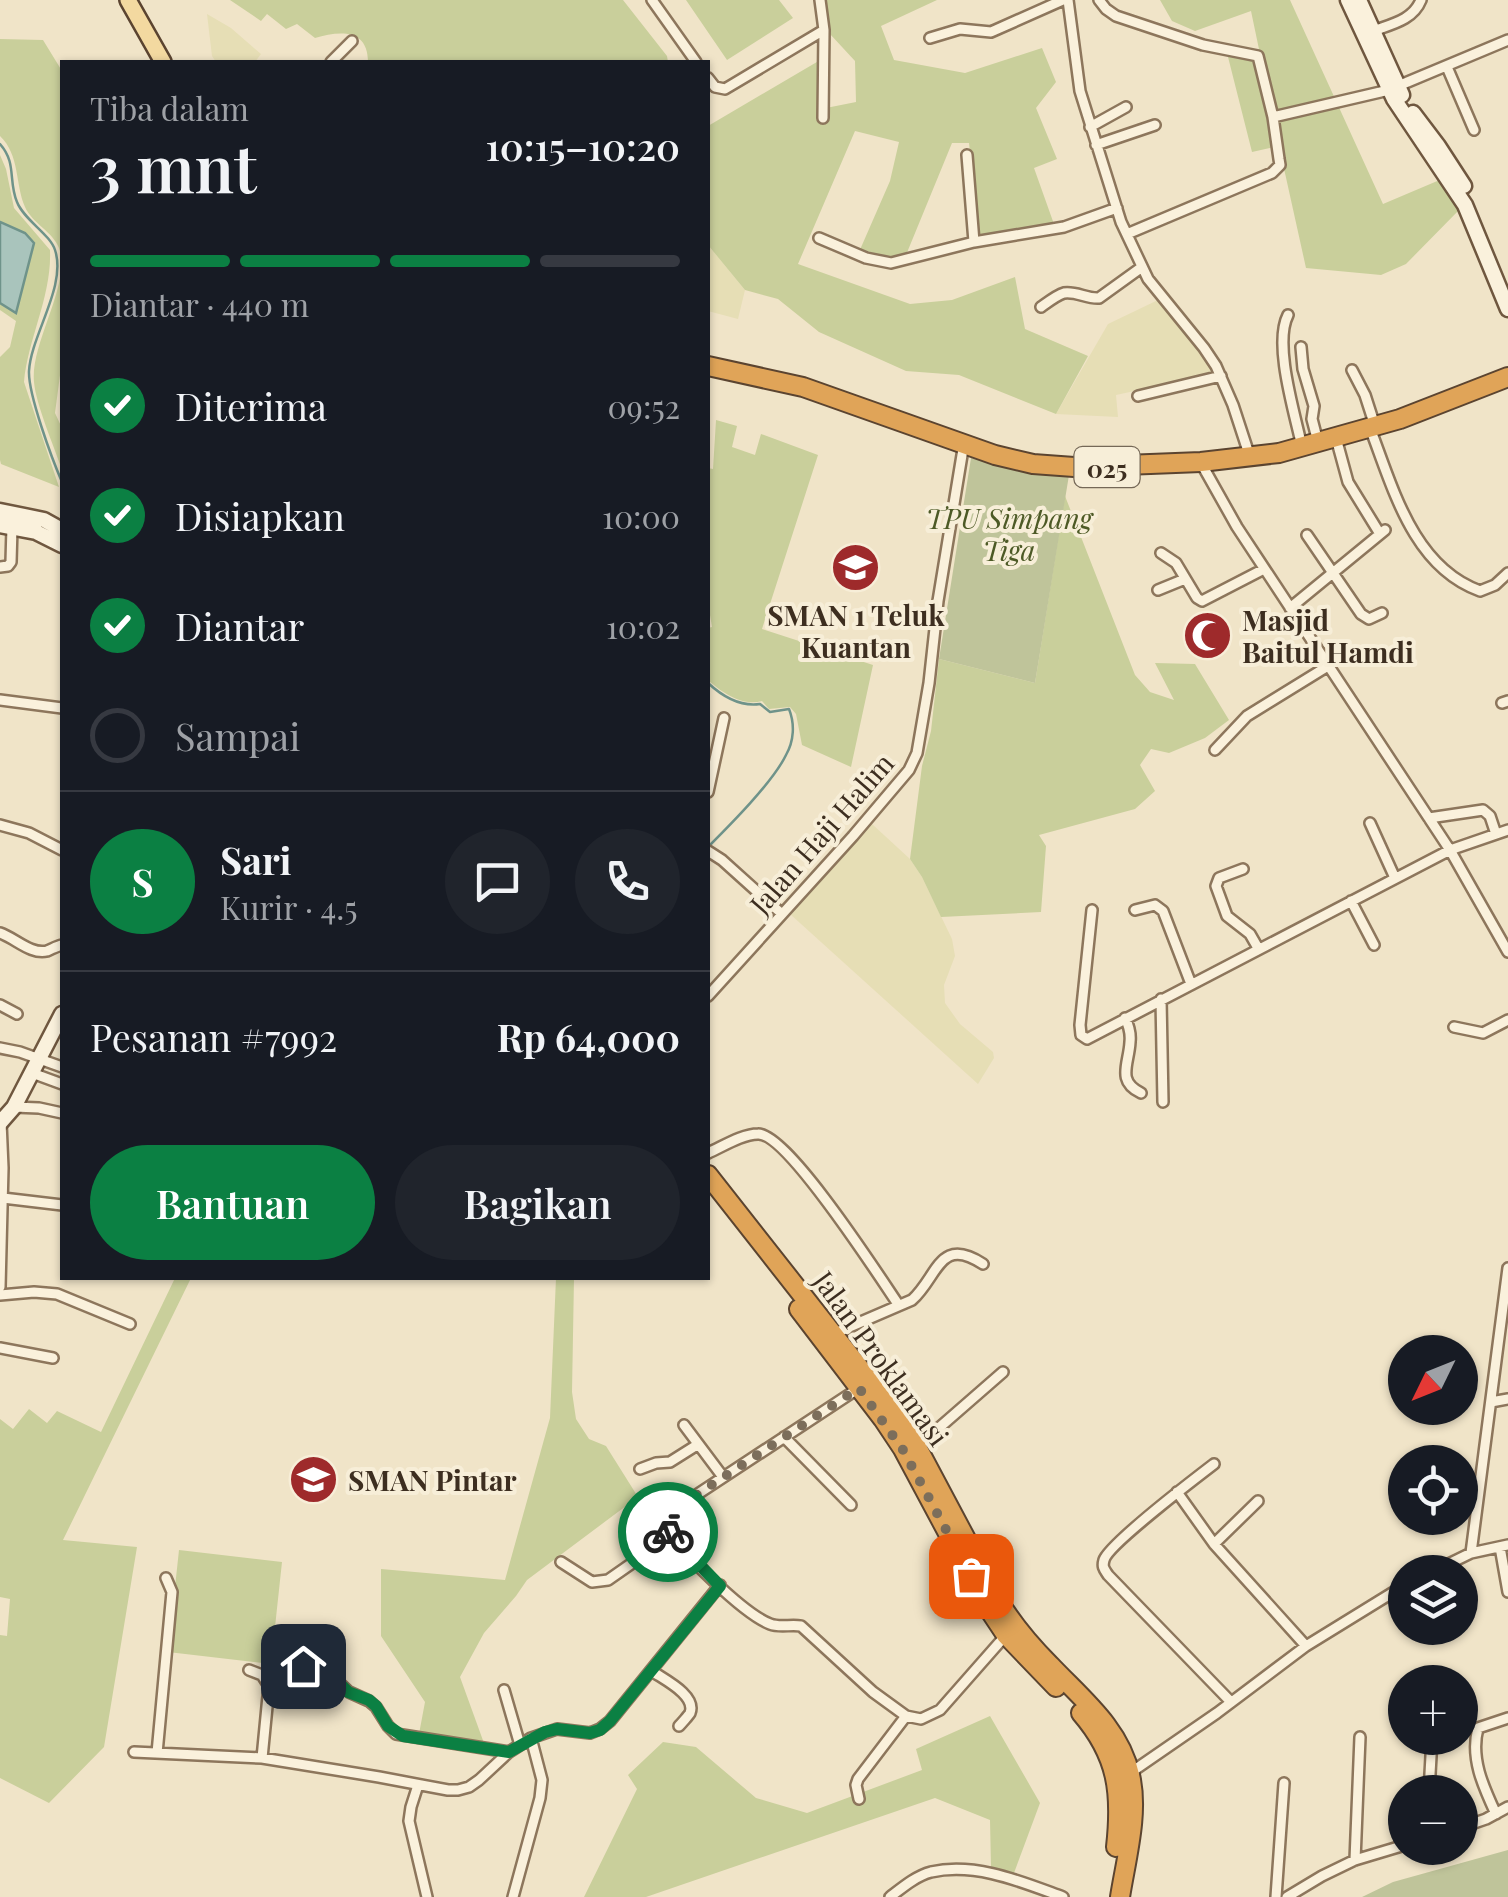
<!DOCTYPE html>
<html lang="id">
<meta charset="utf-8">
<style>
body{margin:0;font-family:"Playfair Display",serif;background:#20242c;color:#f1f3f6;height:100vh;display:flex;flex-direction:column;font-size:38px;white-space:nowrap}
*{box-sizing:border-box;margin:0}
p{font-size:32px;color:#9ea1a6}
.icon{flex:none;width:55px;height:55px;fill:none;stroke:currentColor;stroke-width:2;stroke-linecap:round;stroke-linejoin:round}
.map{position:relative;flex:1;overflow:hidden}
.details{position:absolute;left:60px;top:60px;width:650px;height:1220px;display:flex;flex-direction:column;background:#171b24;border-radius:0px;box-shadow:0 2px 8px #0004}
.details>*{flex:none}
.needle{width:65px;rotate:227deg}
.controls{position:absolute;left:1388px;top:1335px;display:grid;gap:20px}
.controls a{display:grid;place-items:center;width:90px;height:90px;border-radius:50%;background:#171b24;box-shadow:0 2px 8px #0004;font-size:50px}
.pin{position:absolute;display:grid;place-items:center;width:85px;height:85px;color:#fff;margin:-42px;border-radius:20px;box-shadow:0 5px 15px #0006}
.courier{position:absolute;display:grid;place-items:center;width:100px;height:100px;margin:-50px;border:8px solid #0b8043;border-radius:50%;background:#fff;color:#222;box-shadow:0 2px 12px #0007}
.overview em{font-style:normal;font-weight:600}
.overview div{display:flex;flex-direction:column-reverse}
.overview{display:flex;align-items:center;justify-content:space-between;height:170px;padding:0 30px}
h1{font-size:65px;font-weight:600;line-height:75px}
.bar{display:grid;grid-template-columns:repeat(4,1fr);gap:15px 10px;align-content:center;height:120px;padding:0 30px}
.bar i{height:12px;border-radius:8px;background:#363941}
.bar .active{background:#0b8043}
.bar p{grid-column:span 4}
.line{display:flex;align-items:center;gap:25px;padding:0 30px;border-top:2px solid #363941}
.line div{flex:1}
.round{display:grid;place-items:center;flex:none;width:105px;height:105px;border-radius:52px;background:#20242c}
ol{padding:0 30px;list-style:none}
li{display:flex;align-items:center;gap:30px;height:110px}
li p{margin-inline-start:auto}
li .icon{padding:10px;border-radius:50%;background:#0b8043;color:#fff;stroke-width:4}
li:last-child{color:#9ea1a6}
li i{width:55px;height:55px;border:5px solid #363941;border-radius:50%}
.primary-button{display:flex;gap:20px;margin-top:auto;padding:20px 30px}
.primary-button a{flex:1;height:115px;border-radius:60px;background:#0b8043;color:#fff;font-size:40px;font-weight:600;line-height:115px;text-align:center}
.primary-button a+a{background:#20242c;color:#f1f3f6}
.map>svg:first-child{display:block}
</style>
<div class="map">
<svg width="1508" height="1897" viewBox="0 0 1508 1897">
<rect width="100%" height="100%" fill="#f0e4c8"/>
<!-- farmland -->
<path fill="#e6deb5" d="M 207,14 L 231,28 L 261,54 L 255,62 L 216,62 L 212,56 Z
M 708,245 L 745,290 L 738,319 L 708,311 Z
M 1158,300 L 1202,352 L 1213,374 L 1116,395 L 1118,417 L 1056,414 L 1108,324 Z
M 872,824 L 910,859 L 922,877 L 952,939 L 955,956 L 944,985 L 945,1003 L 960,1024 L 993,1052 L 994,1058 L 978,1084 L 790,914 Z"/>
<!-- green -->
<path fill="#c9cf9b" d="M 230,0 L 623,0 L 667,56 L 668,62 L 368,62 C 368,28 339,31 315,38 L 297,24 L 286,29 L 267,14 L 261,21 Z
M 686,0 L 779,0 L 793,18 L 727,60 Z
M 825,0 L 937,0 L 881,26 L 894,60 L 965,73 L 1042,48 L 1056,82 L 1036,108 L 1057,159 L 1034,168 L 1055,227 L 979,235 L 969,143 L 952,143 L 906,255 L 889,260 L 859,252 L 890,181 L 899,142 L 855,131 L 798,264 L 910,304 L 952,300 L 1015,277 L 1025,329 L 1088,356 L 1056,414 L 959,375 L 906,371 L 819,332 L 778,299 L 745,290 L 708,245 L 708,126 L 822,59 L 821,109 L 856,102 L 855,61 L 830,34 Z
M 1160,0 L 1290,0 L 1383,204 L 1442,179 L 1461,208 L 1406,264 L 1381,275 L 1306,268 L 1279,146 L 1252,152 L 1226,49 L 1260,54 L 1251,11 L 1195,31 L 1172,21 Z
M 0,39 L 43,40 L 62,71 L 62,360 L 55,413 L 62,428 L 62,470 C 54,446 36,405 34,382 C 30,343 72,283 59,248 C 53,232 32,223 25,207 C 15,184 20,155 0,136 Z
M 0,155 L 6,169 L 14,208 L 50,250 C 52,296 28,338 24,382 L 59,487 L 1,464 L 0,460 L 0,357 L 10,347 L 16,321 L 0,310 L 0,303 L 16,312 L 25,233 L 0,222 Z
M 716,420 L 737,426 L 732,447 L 755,455 L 761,434 L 818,455 L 762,629 L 873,665 L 851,767 L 802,745 L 796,714 L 790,707 L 769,709 L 762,701 C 743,707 721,692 708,680 L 708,628 L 712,627 L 708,603 L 708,468 L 713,469 Z
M 1065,496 L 1135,675 L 1150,692 L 1174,700 L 1155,663 L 1195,664 L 1229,720 L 1205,738 L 1169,753 L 1151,749 L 1140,765 L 1155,791 L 1135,809 L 1039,835 L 1046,846 L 1041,912 L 941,917 L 922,877 L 910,859 L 922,766 L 931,731 L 939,659 L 1035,683 Z
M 175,1278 L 191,1278 L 63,1540 L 137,1547 L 104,1747 L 49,1803 L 0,1778 L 0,1635 L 7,1636 L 10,1599 L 0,1597 L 0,1419 L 13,1429 L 29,1409 L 47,1423 L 57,1411 L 101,1432 Z
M 556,1278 L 574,1278 L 572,1392 L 576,1419 L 589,1439 L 606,1446 L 638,1497 L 527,1580 L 516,1596 L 484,1633 L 460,1677 L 485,1746 L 419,1734 L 425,1702 L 381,1636 L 381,1569 L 505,1580 L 550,1418 Z
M 179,1550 L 282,1562 L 271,1664 L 168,1652 Z
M 990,1716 L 1040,1803 L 1011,1881 L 991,1867 L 990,1820 L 935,1798 L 646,1897 L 584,1897 L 637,1789 L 628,1775 L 663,1742 L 696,1747 L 756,1798 L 807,1813 L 922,1770 L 916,1749 Z"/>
<!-- cemetery -->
<path fill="#bfc49a" d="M 971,458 L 1069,475 L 1035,683 L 939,659 Z
M 1508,1850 L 1508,1897 L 1362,1897 L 1393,1882 Z"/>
<!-- water -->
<path fill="#a9c4bc" stroke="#6f938a" stroke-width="2.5" d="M 0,222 L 25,233 L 34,243 L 16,313 L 0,303 Z"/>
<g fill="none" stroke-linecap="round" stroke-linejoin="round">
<!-- stream -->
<path stroke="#6f938a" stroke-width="2.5" d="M 0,144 C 17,163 8,181 17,202 C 24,220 50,234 55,250 C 67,286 31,335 29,371 C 28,394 52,459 62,482
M 708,683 C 722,696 740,707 760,704 L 770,712 L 789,709 C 795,724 794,741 786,755 C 773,782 730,825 708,847"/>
<defs>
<path id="street" d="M 652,0 L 696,62
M 820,0 L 824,30 L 823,118
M 1068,0 L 1080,91 L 1121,222 L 1148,279 L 1204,348 L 1216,366 L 1233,405 L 1250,457
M 1099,0 L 1106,9 L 1116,16 L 1203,45 L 1258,56 L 1273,117 L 1279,159 L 1280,165 L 1272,173 L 1127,234
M 1373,31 C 1392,24 1413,20 1421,0
M 930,38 L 960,29 L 991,32 L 1063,0
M 331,62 L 352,41
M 1447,67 L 1474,130
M 708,78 L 715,87 L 725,89 L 824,30
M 1398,86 L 1508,40
M 1273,117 L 1389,90
M 1090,127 L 1126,107
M 1096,145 L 1155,125
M 967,155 L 974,242
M 819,238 L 866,258 L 891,263 L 974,242 L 1064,227 L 1117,208
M 1041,307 C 1048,302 1057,295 1064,293 C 1076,291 1087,299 1099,298 L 1142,267
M 1288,315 C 1273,344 1295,414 1302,447
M 1301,347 L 1303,369 L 1314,406 L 1312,419 L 1318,442
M 1352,370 L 1365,395 L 1375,426
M 1138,396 L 1221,376
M 1370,428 C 1393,488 1413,567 1480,591 L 1495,585 L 1508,573
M 1336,438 L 1348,482 L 1380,534
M 1201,463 L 1237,527 L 1450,850 L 1508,952
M 1307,535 L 1361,614 L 1369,619 L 1382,613
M 1161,553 L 1176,563 L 1197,598 L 1202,601 L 1264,569
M 0,567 L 8,566 L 11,562 L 12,527
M 1158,590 L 1185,579
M 1290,608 L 1385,530
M 0,700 L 62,708
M 1502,703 L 1508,701
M 1215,750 L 1247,716 L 1328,666
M 708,792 L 724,718
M 1429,818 L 1483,810 L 1490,816 L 1496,834
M 1370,823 L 1395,878
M 0,825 L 29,833 L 62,850
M 708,851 L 722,860 L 782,914
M 1243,869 L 1219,878 L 1216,886 L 1227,916 L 1250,934 L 1258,948
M 1351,901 L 1374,945
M 1092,910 L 1080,1025 L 1081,1035 L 1087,1039 L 1450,850 L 1508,830
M 1135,910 L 1155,905 L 1163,911 L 1191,984
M 0,933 C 15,938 31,955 47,951 C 52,949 57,946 62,945
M 708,996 L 853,836 L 909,770 L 917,753 L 929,683 L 938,601 L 964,443
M 1161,999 L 1163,1102
M 0,1005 L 17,1014
M 1125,1018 C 1129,1026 1131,1033 1130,1042 C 1129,1064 1116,1081 1141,1093
M 1454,1027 L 1483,1033 L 1508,1020
M 0,1048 L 20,1052 L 62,1067
M 32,1073 L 62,1084
M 14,1107 L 39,1108 L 62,1113
M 708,1153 C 722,1147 742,1134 758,1134 C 787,1133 879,1276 898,1304
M 3,1198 L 62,1205
M 0,1287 L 3,1168 L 1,1122
M 0,1295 L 34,1292 L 57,1294 L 130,1324
M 833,1334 L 912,1300 C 938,1277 939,1235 983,1264
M 0,1348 L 53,1358
M 859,1388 L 672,1511 L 664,1521 L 664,1527 C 682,1552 742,1613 770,1624 C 780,1628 791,1624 801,1626 L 873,1692 L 906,1716 L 921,1719 L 940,1710 L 1006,1635
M 1491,1402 L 1508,1399
M 684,1425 L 723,1477
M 784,1437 L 851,1505
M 917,1447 L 1003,1372
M 1214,1464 C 1197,1477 1108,1545 1104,1560 C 1102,1567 1104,1569 1108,1575 L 1231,1702
M 640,1469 L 656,1463 L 670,1462 L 697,1445
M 1177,1492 L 1214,1544 L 1306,1646
M 1214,1544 L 1258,1501
M 1500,1547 L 1508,1592
M 1471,1553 L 1508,1268
M 561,1562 L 592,1582 L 608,1580 L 671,1536
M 1432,1572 L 1471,1553 L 1508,1545
M 303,1666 L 331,1675 L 349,1692 L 369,1701 L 376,1707 L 388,1726 L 396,1734 L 509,1752
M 249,1670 L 262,1675 L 269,1686 L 262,1758
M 652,1671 C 663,1679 697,1695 690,1713 C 689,1715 681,1724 679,1726
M 504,1690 L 520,1745
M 134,1752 L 262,1758 L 379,1777 L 448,1790 L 458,1790 L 469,1787 L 479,1780 L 509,1752 L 531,1738 L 557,1729 L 590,1733 L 600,1729 L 610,1721 L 720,1585
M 157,1753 L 172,1592 L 166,1578
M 1130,1773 L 1217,1713 L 1306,1646 L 1405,1585
M 418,1785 L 411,1807 L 409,1821 L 427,1897
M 1429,1792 L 1432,1738
M 859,1799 L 856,1785 L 858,1779 L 906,1716
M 1496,1814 C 1483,1786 1470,1758 1478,1728 L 1508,1718
M 1460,1828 L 1486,1819 L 1508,1807
M 1355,1860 L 1360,1737
M 513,1897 L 540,1798 L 542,1780 L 531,1738
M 890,1897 C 903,1887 916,1876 931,1872 C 976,1862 1022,1882 1063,1897
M 1276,1897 L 1284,1783
M 1287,1897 L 1322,1876 L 1355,1860 L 1405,1845"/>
<path id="secondary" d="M 1348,0 L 1394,99 L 1465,205 L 1508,309
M 1359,0 L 1402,95
M 1413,113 L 1438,146 L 1464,186
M 0,511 L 44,520 L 62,530
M 0,525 L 36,532 L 62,545
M 0,1123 L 14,1107 L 62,1014"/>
<path id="primary" d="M 128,0 L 163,62"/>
<path id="highway" d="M 708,366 L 803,387 L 995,455 L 1033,464 L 1074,467 L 1201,462 L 1279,453 L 1400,419 L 1508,377
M 708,1175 L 895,1413 L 917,1447 L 1001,1605 C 1015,1627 1032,1647 1050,1665 C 1081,1698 1120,1728 1130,1775 C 1139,1813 1126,1859 1120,1897
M 799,1309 L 883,1419 L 903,1449 L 988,1608 L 1006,1635 L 1056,1687
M 1081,1713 C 1118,1756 1122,1793 1116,1847"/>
</defs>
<!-- street casing -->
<use href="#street" stroke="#8d765c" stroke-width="14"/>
<!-- secondary casing -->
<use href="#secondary" stroke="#6f573f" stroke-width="19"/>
<!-- primary casing -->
<use href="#primary" stroke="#5b4430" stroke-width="20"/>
<!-- highway casing -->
<use href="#highway" stroke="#5b4430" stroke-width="22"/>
<!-- street -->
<use href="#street" stroke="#faf1dc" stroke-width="9"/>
<!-- secondary -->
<use href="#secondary" stroke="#faf1dc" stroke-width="14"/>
<!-- primary -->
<use href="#primary" stroke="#f3d9a0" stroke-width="15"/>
<!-- highway -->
<use href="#highway" stroke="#e0a458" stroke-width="18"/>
</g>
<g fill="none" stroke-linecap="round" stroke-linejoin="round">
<!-- done -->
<path stroke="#7c6e5b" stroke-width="10" stroke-dasharray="0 18" d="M 668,1532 L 664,1522 L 672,1511 L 859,1388 L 903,1450 L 971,1576"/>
<!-- route -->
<path stroke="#0b8043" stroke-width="12" d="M 303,1666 L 331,1675 L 348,1692 L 369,1700 L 376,1706 L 388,1726 L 403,1736 L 509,1752 L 545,1732 L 557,1729 L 590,1733 L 600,1730 L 610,1721 L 720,1586 L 668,1532"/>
</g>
<!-- icons -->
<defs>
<symbol id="school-disc" viewBox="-11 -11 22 22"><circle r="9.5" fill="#9e2a2b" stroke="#f7eed8"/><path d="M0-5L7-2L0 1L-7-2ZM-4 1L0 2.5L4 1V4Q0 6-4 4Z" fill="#fff"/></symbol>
<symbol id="mosque-disc" viewBox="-11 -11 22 22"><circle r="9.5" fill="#9e2a2b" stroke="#f7eed8"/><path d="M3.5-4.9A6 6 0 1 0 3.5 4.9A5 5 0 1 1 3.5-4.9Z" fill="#fff"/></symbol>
</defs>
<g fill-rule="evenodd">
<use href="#school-disc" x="828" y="540" width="55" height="55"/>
<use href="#mosque-disc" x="1180" y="608" width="55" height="55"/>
<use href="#school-disc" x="286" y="1452" width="55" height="55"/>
</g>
<g text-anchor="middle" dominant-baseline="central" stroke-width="8" stroke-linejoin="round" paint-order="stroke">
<!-- shield labels -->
<rect fill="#f7eed8" stroke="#756857" stroke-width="2.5" x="1074.5" y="447" width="65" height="40" rx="8"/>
<g font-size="25" font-weight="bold" fill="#3d2e20">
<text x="1107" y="467">025</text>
</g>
<!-- park labels -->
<g font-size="28" font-style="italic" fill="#4d5a26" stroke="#f7eed8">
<text x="1009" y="517">TPU Simpang<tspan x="1009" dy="32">Tiga</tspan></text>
</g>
<!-- poi labels -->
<g font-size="28" font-weight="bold" fill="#3d2e20" stroke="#f7eed8" text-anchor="start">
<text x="856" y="614" text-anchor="middle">SMAN 1 Teluk<tspan x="856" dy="32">Kuantan</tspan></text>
<text x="1242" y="619">Masjid<tspan x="1242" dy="32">Baitul Hamdi</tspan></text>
<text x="348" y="1479">SMAN Pintar</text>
</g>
<!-- street labels -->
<g font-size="28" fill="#3d2e20" stroke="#f7eed8">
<text transform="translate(821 833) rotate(-49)">Jalan Haji Halim</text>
<text transform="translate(882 1358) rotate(54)">Jalan Proklamasi</text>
</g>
</g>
</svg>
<div class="controls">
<a><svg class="needle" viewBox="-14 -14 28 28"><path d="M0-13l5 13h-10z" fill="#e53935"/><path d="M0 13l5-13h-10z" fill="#9ea1a6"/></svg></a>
<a><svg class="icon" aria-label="locate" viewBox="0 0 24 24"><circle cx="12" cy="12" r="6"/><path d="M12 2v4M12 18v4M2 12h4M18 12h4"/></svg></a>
<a><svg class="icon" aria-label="layers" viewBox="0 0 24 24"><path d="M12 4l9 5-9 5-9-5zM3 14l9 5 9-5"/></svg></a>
<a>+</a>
<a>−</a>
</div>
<div class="pin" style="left:971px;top:1576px;background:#ea580c"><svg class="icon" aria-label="bag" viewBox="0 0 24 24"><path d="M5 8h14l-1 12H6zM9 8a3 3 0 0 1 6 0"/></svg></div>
<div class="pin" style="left:303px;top:1666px;background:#1f2937"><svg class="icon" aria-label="home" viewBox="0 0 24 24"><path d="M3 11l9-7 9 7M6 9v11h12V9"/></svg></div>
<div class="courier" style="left:668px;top:1532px"><svg class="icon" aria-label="bike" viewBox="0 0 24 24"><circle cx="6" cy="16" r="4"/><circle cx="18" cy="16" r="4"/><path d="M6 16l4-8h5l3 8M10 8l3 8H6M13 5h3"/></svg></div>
<section class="details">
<div class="overview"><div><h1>3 mnt</h1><p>Tiba dalam</p></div><em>10:15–10:20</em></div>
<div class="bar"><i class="active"></i><i class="active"></i><i class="active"></i><i></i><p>Diantar · 440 m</p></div>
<ol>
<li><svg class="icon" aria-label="check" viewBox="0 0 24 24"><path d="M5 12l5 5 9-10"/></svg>Diterima<p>09:52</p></li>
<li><svg class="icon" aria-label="check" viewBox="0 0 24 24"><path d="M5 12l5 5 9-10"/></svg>Disiapkan<p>10:00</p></li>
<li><svg class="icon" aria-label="check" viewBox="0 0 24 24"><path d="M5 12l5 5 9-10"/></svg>Diantar<p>10:02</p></li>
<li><i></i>Sampai</li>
</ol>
<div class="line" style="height:180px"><b class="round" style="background:#0b8043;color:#fff">S</b><div><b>Sari</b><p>Kurir · 4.5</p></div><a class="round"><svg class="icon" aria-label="chat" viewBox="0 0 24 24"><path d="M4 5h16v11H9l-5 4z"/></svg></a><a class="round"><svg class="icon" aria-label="phone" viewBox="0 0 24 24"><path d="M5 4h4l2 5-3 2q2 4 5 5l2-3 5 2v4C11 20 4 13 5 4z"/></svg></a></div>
<div class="line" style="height:130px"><div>Pesanan #7992</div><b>Rp 64,000</b></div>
<div class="primary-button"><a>Bantuan</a><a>Bagikan</a></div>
</section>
</div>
